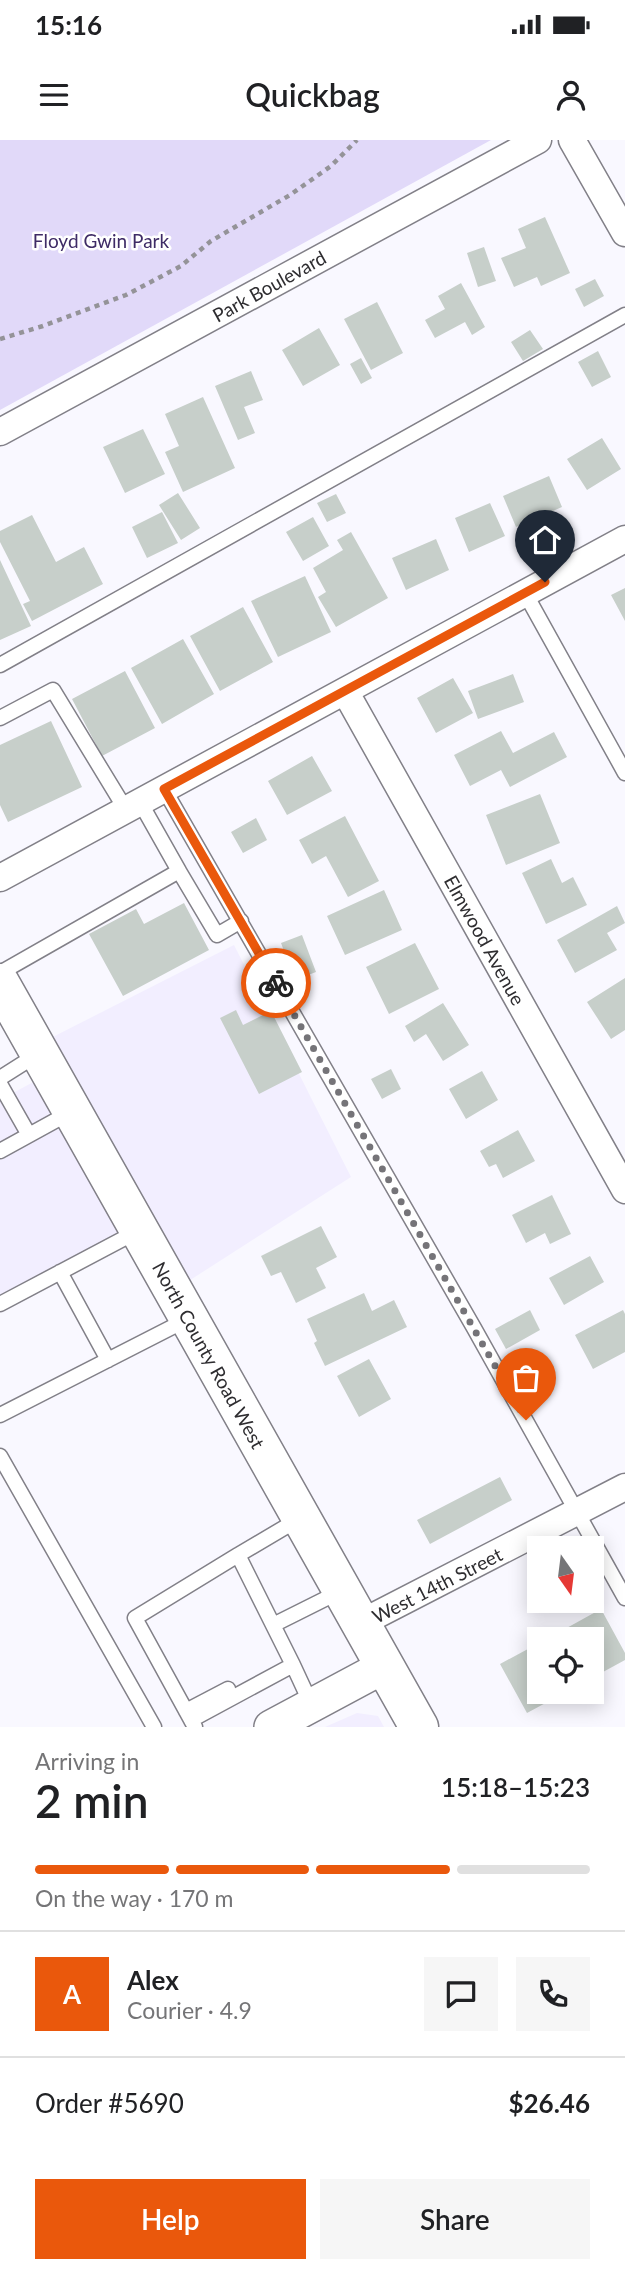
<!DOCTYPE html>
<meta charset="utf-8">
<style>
body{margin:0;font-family:Lato,sans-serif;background:#f6f6f6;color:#202124;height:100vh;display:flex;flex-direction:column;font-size:26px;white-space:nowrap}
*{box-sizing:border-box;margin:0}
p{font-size:23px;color:#757577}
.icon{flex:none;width:38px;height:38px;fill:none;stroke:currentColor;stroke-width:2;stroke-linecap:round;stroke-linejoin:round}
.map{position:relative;height:1587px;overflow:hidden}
.sheet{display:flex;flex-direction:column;background:#fff;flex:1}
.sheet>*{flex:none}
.needle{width:46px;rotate:166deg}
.controls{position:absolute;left:527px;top:1396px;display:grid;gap:14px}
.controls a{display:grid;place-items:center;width:77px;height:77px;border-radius:0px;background:#fff;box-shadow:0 4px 18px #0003;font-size:35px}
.pin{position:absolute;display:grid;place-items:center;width:60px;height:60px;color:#fff;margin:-72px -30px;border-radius:50% 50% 50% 0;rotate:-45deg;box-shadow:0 0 7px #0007}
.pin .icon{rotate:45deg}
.courier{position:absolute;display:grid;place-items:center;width:70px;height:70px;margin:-35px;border:5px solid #ea580c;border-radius:50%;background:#fff;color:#222;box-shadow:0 2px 9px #0007}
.head em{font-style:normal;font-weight:600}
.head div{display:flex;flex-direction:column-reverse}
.head{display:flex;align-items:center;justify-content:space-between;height:119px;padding:0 35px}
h1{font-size:46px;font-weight:600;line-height:52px}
.bar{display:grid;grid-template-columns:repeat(4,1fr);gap:10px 7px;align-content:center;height:84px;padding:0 35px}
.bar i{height:9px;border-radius:5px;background:#e0e0e0}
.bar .current{background:#ea580c}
.bar p{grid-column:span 4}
.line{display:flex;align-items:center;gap:18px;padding:0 35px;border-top:2px solid #e0e0e0}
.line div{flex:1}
.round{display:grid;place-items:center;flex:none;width:74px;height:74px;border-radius:0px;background:#f6f6f6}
.action{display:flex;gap:14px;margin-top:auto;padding:14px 35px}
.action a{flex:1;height:80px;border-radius:0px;background:#ea580c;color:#fff;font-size:28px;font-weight:600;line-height:80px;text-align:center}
.action a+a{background:#f6f6f6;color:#202124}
.status{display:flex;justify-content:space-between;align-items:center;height:49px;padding:0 35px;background:#fff;direction:ltr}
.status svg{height:19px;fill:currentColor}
header{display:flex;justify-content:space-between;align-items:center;height:91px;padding:0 35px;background:#fff;font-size:32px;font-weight:600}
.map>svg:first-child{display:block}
</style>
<div class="status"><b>15:16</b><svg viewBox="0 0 49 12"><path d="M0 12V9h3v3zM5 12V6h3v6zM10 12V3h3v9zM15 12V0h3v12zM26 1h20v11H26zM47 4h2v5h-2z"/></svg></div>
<header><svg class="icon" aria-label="menu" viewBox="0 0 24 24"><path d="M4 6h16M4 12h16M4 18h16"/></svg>Quickbag<svg class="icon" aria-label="person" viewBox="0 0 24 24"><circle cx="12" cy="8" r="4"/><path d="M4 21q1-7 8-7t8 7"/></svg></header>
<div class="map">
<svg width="625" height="1587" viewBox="0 0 625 1587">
<rect width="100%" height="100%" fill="#f9f8ff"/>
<!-- built -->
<path fill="#f2eeff" d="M 234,805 L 351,1037 L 173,1151 L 136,1084 L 0,1159 L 0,960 L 50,933 L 35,906 Z
M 357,1573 L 378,1576 L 384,1587 L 325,1587 Z"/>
<!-- green -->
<path fill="#e1d9f9" d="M 0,0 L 491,0 L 0,270 Z"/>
<!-- building -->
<path fill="#c7cfca" d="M 545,77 L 570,133 L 541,146 L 537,137 L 514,147 L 501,118 L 526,108 L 518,89 Z
M 484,107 L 496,141 L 478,147 L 467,113 Z
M 595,139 L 604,156 L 584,167 L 575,149 Z
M 461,143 L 485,187 L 472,195 L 465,182 L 435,198 L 425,180 L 445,169 L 438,156 Z
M 377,162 L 403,213 L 371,230 L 344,179 Z
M 319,188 L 340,225 L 303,246 L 282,210 Z
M 530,190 L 543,209 L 523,221 L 511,202 Z
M 598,211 L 611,237 L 592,247 L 578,222 Z
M 361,218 L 372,238 L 361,244 L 350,224 Z
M 251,231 L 263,260 L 244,267 L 255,293 L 238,300 L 215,246 Z
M 203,257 L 235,328 L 183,352 L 165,312 L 179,306 L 165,274 Z
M 143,289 L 165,334 L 125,353 L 103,307 Z
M 602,298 L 621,329 L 587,350 L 567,319 Z
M 549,336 L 562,367 L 516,387 L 503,356 Z
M 178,353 L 200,388 L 181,400 L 159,365 Z
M 336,354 L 346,373 L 327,382 L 317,363 Z
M 490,363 L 505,396 L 469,412 L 455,378 Z
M 162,372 L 178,403 L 147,418 L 132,387 Z
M 32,375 L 56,422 L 84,407 L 103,444 L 32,481 L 23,464 L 30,461 L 0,402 L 0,391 Z
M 313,377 L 329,406 L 303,421 L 286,392 Z
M 351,392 L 388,458 L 336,487 L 318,457 L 326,452 L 313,428 L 343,410 L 337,400 Z
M 436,399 L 449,430 L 406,450 L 392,418 Z
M 0,420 L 31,486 L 0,500 Z
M 305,436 L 331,492 L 278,517 L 251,461 Z
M 625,448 L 625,481 L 611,455 Z
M 243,467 L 273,522 L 220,551 L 190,496 Z
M 183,499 L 214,554 L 162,584 L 131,528 Z
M 125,531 L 155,588 L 102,616 L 72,559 Z
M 513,534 L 524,562 L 478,579 L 468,551 Z
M 453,538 L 473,573 L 436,593 L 417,558 Z
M 51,581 L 82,647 L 8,682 L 0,665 L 0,605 Z
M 501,591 L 513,613 L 554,592 L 567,617 L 510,647 L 501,630 L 470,646 L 454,615 Z
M 312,616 L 332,651 L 287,675 L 268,641 Z
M 540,654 L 560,703 L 506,725 L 486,675 Z
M 345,676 L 379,741 L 348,757 L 326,716 L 312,724 L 299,700 Z
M 256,678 L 267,700 L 243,713 L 231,692 Z
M 551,719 L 562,743 L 573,737 L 587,765 L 546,784 L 522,733 Z
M 384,750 L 402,790 L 345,815 L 327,776 Z
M 184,763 L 209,810 L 123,856 L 89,794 L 136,769 L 144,784 Z
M 617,766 L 625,783 L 607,793 L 617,810 L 575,833 L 557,800 Z
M 302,795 L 316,832 L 295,840 L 281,803 Z
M 415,803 L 439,849 L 389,874 L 366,827 Z
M 625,838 L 625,890 L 611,899 L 587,862 Z
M 443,863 L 469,905 L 443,921 L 426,894 L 414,902 L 405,886 Z
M 236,870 L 243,885 L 271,871 L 302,932 L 259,954 L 220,878 Z
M 391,929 L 401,949 L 382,959 L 371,939 Z
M 482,931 L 498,960 L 466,979 L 449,949 Z
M 518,990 L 535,1021 L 503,1038 L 496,1024 L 489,1027 L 480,1011 Z
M 552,1055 L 571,1094 L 550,1104 L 545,1093 L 526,1103 L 512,1075 Z
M 321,1086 L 337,1117 L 316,1128 L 326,1148 L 296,1163 L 281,1132 L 271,1136 L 261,1116 Z
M 590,1116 L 604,1142 L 564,1165 L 549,1138 Z
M 364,1153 L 372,1171 L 394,1160 L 407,1187 L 325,1226 L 314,1203 L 317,1201 L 307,1179 Z
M 530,1170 L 540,1190 L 506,1209 L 495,1189 Z
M 623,1170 L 625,1174 L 625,1212 L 593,1229 L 575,1195 Z
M 369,1219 L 391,1259 L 359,1277 L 337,1236 Z
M 500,1337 L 512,1360 L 430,1404 L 417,1380 Z
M 601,1469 L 625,1513 L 625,1520 L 592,1538 L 592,1500 L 545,1500 Z
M 539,1503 L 539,1552 L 566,1552 L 527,1573 L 500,1524 Z"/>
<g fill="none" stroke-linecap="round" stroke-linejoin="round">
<defs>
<path id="service" d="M 525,453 L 625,633
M 0,525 L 625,175
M 0,578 L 53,550 L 126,670
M 164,649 L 474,1188 L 625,1458
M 179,731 L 217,795 L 241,781
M 0,833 L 179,731 L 140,662
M 0,938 L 38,914
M 0,944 L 29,995
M 0,1011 L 71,972
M 60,1132 L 108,1220
M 0,1164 L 138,1091
M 0,1275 L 188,1179
M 0,1316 L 154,1587
M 299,1379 L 238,1415 L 273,1485 L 341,1451
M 273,1485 L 293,1525
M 186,1571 L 228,1549
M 191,1580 L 135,1478 L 238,1415
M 195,1587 L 191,1580 L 293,1525 L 312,1566"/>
<path id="minor" d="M 572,0 L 625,93
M 0,292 L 538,0
M 345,551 L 625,1050
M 0,738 L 625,399
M 361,1483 L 625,1347"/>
<path id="tertiary" d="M 271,1587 L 385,1526"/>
<path id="secondary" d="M 0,843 L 419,1587"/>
</defs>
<!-- service casing -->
<use href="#service" stroke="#828088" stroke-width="17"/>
<!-- minor casing -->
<use href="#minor" stroke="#828088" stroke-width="29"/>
<!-- tertiary casing -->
<use href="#tertiary" stroke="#828088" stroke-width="36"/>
<!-- secondary casing -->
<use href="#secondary" stroke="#828088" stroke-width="41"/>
<!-- path -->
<path stroke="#949398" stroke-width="4.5" stroke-dasharray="5 5" stroke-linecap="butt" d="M 0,199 L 43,186 L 126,155 L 181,126 L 211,101 L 290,55 L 331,26 L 357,0"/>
<!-- service -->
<use href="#service" stroke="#fff" stroke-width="14"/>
<!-- minor -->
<use href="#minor" stroke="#fff" stroke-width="26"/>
<!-- tertiary -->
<use href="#tertiary" stroke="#fff" stroke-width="33"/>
<!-- secondary -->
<use href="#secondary" stroke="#fff" stroke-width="38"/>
</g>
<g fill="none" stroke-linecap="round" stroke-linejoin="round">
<!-- done -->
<path stroke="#757478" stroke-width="7" stroke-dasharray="0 12.6" d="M 276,843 L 526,1280"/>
<!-- route -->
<path stroke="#ea580c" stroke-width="9" d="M 276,843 L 164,649 L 545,442"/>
</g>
<g text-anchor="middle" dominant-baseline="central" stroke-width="5" stroke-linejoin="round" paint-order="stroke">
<!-- park labels -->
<g font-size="19" fill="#3e2b66" stroke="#fff">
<text x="101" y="100">Floyd Gwin Park</text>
</g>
<!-- street labels -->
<g font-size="19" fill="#2e2d30" stroke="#fff">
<text transform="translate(269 146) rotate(-29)">Park Boulevard</text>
<text transform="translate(485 800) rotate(61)">Elmwood Avenue</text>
<text transform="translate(209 1215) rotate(61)">North County Road West</text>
<text transform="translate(437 1445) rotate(-27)">West 14th Street</text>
</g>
</g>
</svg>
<div class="controls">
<a><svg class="needle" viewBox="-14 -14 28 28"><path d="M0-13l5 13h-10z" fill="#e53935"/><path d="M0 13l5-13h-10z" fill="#757577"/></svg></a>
<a><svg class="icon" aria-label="locate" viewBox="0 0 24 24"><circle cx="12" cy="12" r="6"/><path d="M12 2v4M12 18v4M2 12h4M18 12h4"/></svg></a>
</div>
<div class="pin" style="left:526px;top:1280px;background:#ea580c"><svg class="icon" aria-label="bag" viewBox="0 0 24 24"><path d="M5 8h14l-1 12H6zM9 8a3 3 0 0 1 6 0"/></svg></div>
<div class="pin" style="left:545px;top:442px;background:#1f2937"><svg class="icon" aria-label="home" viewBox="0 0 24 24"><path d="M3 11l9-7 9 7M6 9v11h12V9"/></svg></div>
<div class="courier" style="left:276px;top:843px"><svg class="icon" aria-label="bike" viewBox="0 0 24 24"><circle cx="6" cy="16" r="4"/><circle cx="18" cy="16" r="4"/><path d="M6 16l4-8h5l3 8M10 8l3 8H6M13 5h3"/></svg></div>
</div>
<section class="sheet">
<div class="head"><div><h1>2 min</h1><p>Arriving in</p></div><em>15:18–15:23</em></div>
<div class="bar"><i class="current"></i><i class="current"></i><i class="current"></i><i></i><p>On the way · 170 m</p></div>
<div class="line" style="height:126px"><b class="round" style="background:#ea580c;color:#fff">A</b><div><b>Alex</b><p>Courier · 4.9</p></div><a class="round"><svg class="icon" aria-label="chat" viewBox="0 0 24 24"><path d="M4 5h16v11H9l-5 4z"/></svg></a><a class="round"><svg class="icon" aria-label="phone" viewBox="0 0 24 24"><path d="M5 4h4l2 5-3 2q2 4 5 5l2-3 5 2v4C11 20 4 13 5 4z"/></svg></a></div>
<div class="line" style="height:91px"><div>Order #5690</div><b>$26.46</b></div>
<div class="action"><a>Help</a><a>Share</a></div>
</section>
